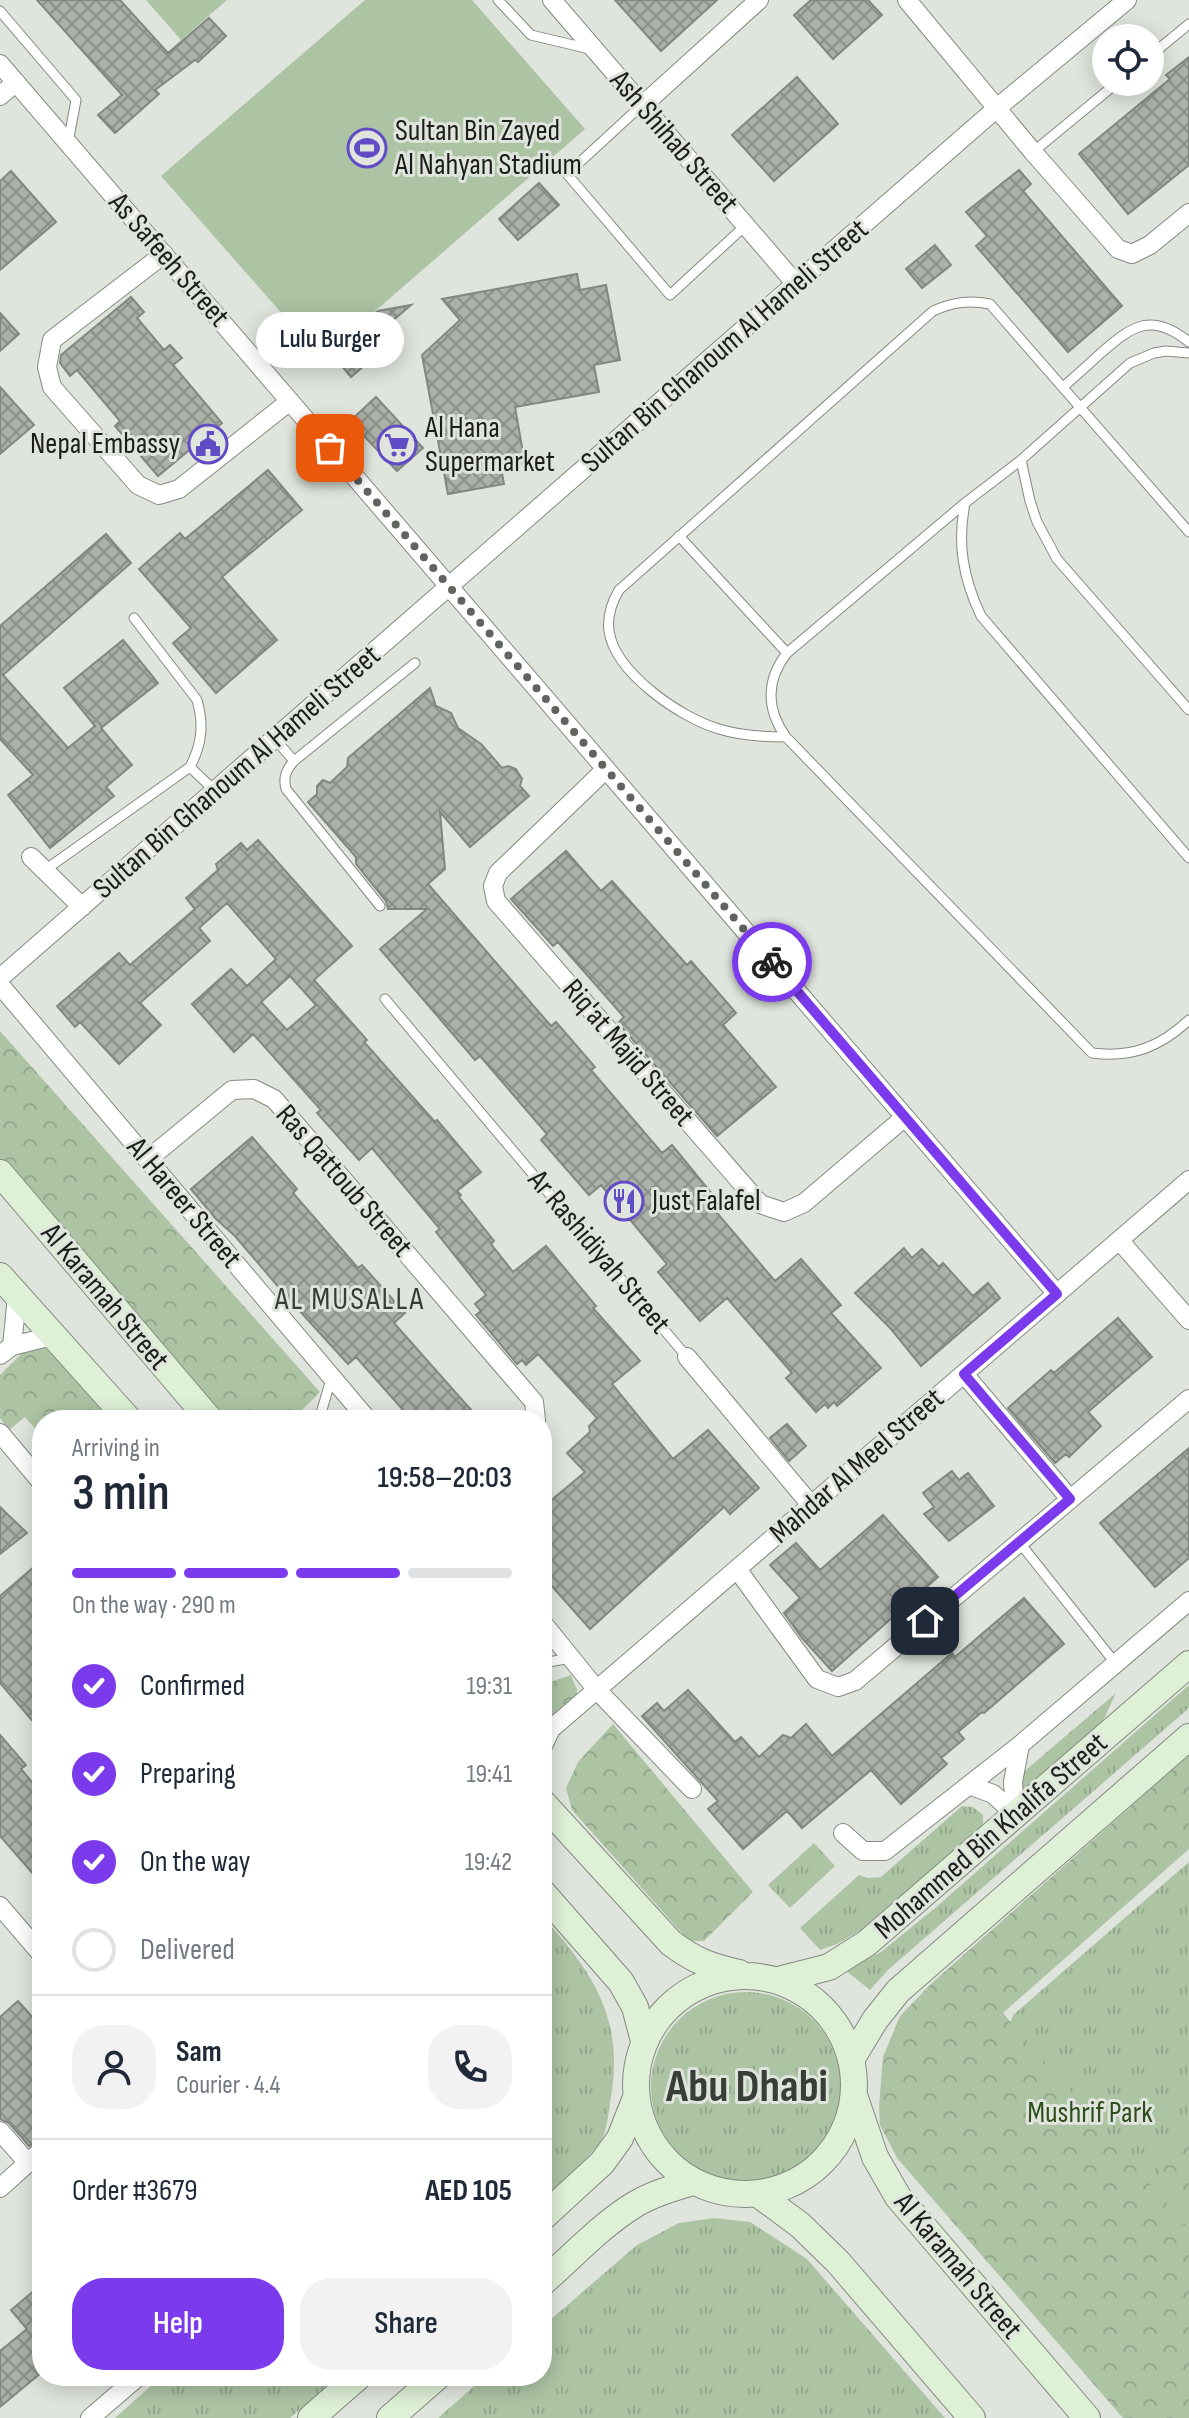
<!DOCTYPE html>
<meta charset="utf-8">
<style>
body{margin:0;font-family:"Sofia Sans Condensed",sans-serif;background:#f2f2f3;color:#1f2937;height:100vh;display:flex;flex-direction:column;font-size:30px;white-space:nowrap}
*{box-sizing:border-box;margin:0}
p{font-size:26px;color:#747a83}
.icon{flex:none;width:44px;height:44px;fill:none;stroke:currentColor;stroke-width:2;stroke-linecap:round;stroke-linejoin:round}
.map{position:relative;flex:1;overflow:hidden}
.drawer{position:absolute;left:32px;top:1410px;width:520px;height:976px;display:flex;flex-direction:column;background:#fff;border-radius:32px;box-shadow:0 4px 20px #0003}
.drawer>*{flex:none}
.fabs{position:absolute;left:1092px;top:24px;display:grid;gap:16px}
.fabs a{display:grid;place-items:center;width:72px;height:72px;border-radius:50%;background:#fff;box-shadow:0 4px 20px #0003;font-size:40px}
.pin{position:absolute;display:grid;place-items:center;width:68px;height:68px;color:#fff;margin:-34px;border-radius:16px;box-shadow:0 4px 12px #0006}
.courier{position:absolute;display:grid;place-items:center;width:80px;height:80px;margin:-40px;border:6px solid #7c3aed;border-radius:50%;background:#fff;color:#222;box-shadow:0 2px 10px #0007}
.bubble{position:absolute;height:56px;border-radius:28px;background:#fff;box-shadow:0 4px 20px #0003;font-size:26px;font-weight:600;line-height:56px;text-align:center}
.headline em{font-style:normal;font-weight:600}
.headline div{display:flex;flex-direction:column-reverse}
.headline{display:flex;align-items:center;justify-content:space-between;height:136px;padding:0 40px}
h1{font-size:52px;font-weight:600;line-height:60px}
.bar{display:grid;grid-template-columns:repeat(4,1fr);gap:12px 8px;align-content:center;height:96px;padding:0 40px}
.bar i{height:10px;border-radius:6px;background:#e0e1e3}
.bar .on{background:#7c3aed}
.bar p{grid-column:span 4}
.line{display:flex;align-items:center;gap:20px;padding:0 40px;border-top:2px solid #e0e1e3}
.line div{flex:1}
.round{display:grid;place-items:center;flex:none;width:84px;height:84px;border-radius:32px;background:#f2f2f3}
ol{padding:0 40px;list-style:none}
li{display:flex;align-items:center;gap:24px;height:88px}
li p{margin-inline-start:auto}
li .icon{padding:8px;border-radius:50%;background:#7c3aed;color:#fff;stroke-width:4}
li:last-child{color:#747a83}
li i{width:44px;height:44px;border:4px solid #e0e1e3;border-radius:50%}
.button{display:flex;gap:16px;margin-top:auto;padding:16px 40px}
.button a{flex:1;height:92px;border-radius:32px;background:#7c3aed;color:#fff;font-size:32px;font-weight:600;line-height:92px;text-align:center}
.button a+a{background:#f2f2f3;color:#1f2937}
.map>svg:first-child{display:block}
</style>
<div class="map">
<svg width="1189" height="2418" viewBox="0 0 1189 2418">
<defs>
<pattern id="grass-tufts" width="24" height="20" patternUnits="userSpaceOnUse" patternTransform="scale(2)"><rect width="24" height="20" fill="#adc4a4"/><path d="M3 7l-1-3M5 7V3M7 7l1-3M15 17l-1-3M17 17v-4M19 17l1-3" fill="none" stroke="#94a88d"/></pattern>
<pattern id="forest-crowns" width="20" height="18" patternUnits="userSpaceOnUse" patternTransform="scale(2)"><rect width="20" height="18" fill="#adc4a4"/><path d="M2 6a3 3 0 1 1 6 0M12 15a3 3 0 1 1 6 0" fill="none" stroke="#94a88d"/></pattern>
<pattern id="building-cross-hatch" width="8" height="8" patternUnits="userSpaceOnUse" patternTransform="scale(2)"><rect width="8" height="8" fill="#abb0a8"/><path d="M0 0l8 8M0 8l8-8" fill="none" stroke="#8a8f88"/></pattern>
</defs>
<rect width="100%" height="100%" fill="#dfe5dc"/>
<!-- grass -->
<path fill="url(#grass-tufts)" d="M 1189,1685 L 1189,1708 L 888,1970 L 870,1990 L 845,1970 L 881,1952 L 934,1909 Z
M 1116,1693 L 1103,1721 L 1021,1793 L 1020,1775 Z
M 962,1806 L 973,1807 L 983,1815 L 983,1826 L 861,1930 L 837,1944 L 820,1950 L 800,1928 L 859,1875 L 868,1878 L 881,1877 Z
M 814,1843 L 835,1866 L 790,1908 L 768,1885 Z
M 1189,1862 L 1189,2369 L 996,2062 L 1013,2015 Z
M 542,1916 C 593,1972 624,2018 611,2097 C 609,2109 608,2123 604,2134 C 598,2151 557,2188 542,2201 Z
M651 2087a95 95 0 1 1 190 0a95 95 0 1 1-190 0Z
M 714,2218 L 750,2222 L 807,2259 L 945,2418 L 438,2418 L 486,2376 L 542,2376 L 542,2327 L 637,2245 L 679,2223 Z
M 162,2376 L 339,2376 L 290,2418 L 115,2418 Z"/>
<!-- forest -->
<path fill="url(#forest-crowns)" d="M 0,1031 L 320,1392 L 292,1420 L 219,1420 L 0,1159 Z
M 52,1343 L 119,1420 L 42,1420 L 42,1436 L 25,1417 L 9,1430 L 0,1418 L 0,1375 L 24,1351 Z
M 571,1675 L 577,1690 L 576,1712 L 542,1741 L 542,1685 Z
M 613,1724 L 753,1892 L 704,1941 L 689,1941 L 572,1810 L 566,1788 L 578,1762 Z
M 1189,1755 L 1189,1849 L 1003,2013 L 1189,2229 L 1189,2418 L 1123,2418 L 897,2158 L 880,2125 L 879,2106 L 883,2057 L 900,2016 L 932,1983 Z
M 1189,2144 L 1189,2220 L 1160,2186 L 1158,2147 Z"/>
<!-- pitch -->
<path fill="#adc4a4" d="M 146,0 L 227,0 L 181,40 Z
M 365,0 L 472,0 L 585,129 L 321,358 L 161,176 Z"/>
<!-- building -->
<path fill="url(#building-cross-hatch)" stroke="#828880" stroke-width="2" fill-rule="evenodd" d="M 37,0 L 120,0 L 168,53 L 209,18 L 226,36 L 198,62 L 195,60 L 155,90 L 159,94 L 115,133 L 98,115 L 122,95 Z
M 615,0 L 717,0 L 661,51 Z
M 811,0 L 868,0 L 882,15 L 833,59 L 794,15 Z
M 1189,57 L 1189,165 L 1128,214 L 1079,154 L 1170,79 L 1166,75 Z
M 797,77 L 838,124 L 774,181 L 732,135 Z
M 1019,170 L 1031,184 L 1023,191 L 1122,306 L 1068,352 L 976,246 L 987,236 L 966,212 Z
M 11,171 L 56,222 L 0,270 L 0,181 Z
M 539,183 L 559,205 L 518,240 L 499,219 Z
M 935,245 L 951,265 L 922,288 L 906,269 Z
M 577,274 L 580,290 L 606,285 L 620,360 L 594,365 L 599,392 L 515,407 L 525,464 L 501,468 L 504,484 L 448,494 L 422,355 L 460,320 L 442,299 Z
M 131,297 L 144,312 L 137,318 L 164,350 L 170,345 L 182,358 L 173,365 L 222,423 L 158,476 L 115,426 L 120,421 L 77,370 L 70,376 L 60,363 L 61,355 Z
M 411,305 L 369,341 L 379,353 L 351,377 L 331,353 L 378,311 Z
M 0,313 L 19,334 L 0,351 Z
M 0,387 L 34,425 L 0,454 Z
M 376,397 L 423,448 L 397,471 L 350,421 Z
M 268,470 L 302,510 L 222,577 L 277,640 L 216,693 L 173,643 L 191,628 L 139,569 L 180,533 L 185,539 Z
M 106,534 L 131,563 L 3,675 L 68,748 L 95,726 L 64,688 L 123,640 L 158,683 L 101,728 L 132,765 L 106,787 L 114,796 L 50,848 L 8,795 L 33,775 L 0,739 L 0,626 Z
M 430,688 L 436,706 L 451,713 L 458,728 L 481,744 L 502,768 L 508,766 L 516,769 L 522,779 L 520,786 L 529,796 L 470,847 L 440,812 L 445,869 L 428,884 L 551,1026 L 556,1022 L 595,1067 L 591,1070 L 662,1153 L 672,1145 L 713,1195 L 706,1200 L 775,1281 L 801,1259 L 841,1305 L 831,1313 L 881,1368 L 837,1406 L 834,1402 L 828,1408 L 825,1404 L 816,1412 L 786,1378 L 792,1373 L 727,1298 L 700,1321 L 658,1272 L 667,1264 L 601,1185 L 589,1195 L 541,1140 L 547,1134 L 480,1056 L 475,1060 L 380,949 L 427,909 L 388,909 L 386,901 L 356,864 L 356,857 L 308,802 L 317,794 L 317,786 L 323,780 L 330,783 L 347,767 L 348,758 Z
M 258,840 L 352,946 L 314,980 L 367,1040 L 364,1042 L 435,1122 L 437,1120 L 481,1172 L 457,1191 L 461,1195 L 459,1197 L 494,1241 L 491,1244 L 513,1272 L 546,1246 L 596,1306 L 593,1308 L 640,1361 L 612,1384 L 673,1459 L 708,1430 L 759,1488 L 730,1514 L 724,1507 L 590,1629 L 542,1575 L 542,1508 L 585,1472 L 567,1453 L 590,1432 L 589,1426 L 597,1418 L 538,1354 L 526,1365 L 522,1360 L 517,1364 L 476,1315 L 481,1311 L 475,1304 L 486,1295 L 436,1232 L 440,1229 L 372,1148 L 359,1160 L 317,1113 L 321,1110 L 253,1034 L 234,1052 L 192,1004 L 231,969 L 247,986 L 276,959 L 227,903 L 199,928 L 210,941 L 140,1003 L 161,1025 L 119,1064 L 80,1022 L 75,1027 L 57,1006 L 119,953 L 130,965 L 195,909 L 186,898 L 218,870 L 216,864 L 241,843 L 247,850 ZM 290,976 L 316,1005 L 287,1030 L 261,1002 Z
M 566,851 L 601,891 L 612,881 L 687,965 L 691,961 L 736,1013 L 723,1025 L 776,1087 L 717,1136 L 618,1023 L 624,1017 L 558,942 L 553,946 L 511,899 Z
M 252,1137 L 297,1189 L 293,1193 L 358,1268 L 362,1265 L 405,1313 L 394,1323 L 480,1420 L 412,1420 L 356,1357 L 348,1364 L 287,1297 L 235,1236 L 216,1219 L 191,1189 Z
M 904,1248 L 912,1258 L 922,1249 L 939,1267 L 943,1263 L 973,1296 L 988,1283 L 1000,1298 L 921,1366 L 891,1329 L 855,1293 Z
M 1118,1318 L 1152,1357 L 1088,1412 L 1101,1426 L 1069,1457 L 1066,1454 L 1055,1463 L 1008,1408 L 1051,1370 L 1054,1373 Z
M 787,1424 L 806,1446 L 789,1461 L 770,1438 Z
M 1189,1448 L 1189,1558 L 1155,1587 L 1100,1523 Z
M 952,1471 L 959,1480 L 968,1473 L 994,1506 L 949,1541 L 924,1514 L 934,1507 L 923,1493 Z
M 0,1507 L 27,1533 L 0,1554 Z
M 883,1515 L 938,1577 L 832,1671 L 802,1638 L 784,1613 L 800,1598 L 770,1565 L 796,1543 L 820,1570 Z
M 42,1560 L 42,1732 L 0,1683 L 0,1596 Z
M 1024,1598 L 1064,1644 L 984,1713 L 982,1712 L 958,1732 L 964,1739 L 941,1758 L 947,1764 L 901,1804 L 871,1770 L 802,1828 L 787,1811 L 743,1849 L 708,1809 L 718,1801 L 642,1716 L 657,1703 L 664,1711 L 688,1690 L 735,1742 L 741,1737 L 759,1757 L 783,1735 L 791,1738 L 806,1724 L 832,1756 L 952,1653 L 955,1657 Z
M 0,1735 L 26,1765 L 21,1769 L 42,1794 L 42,1884 L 0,1836 Z
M 18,2001 L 42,2028 L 42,2138 L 29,2146 L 9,2123 L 0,2119 L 0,2017 Z
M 42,2284 L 42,2372 L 0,2407 L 0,2351 L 27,2329 L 11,2310 Z"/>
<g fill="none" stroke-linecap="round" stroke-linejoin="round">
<defs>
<path id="service" d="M 498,0 L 531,35 L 590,49
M 0,11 L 76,100 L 68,143
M 1150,56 L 1189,24
M 642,105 L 567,174 L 670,295 L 746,225
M 1033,152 L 1118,82
M 1189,353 L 1166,351 L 1154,353 L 1130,363 L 1021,460 L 965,503 L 787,653 C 766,680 766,709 786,737 L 1092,1053 C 1132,1058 1160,1047 1189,1020
M 1063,387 C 1076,376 1089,364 1101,353 C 1133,325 1152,312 1189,342
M 1021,460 L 1030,501 L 1037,522 L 1057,559 L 1189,710
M 965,503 C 957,544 963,578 981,616 L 1189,858
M 679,536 L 787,653
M 786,737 C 763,737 741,736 719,729 C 681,718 615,673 609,631 C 607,616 612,602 619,590 L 933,311 C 953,302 969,300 990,304 L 1189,532
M 275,739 L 294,761
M 190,767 L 215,791
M 45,870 L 190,767 C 202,744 204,725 197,700 L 134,618
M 380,906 L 286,789 C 283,777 286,770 294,761 L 415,663
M 385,999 L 687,1357
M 319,1420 L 331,1379
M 1019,1542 L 1116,1664
M 542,1663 L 572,1658"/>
<path id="minor" d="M 552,0 L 796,284
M 907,0 L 1033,152 L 1118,249 L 1132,254 L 1150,245 L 1189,213
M 0,64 L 1057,1294
M 0,96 L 16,82
M 643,105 L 759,0
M 164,254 L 52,340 L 47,367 L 52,387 L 138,485 L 159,495 L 179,489 L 290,401
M 606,769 L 498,873 L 493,886 L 496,901 L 760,1204 L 784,1212 L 804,1203 L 905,1117
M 31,857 L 82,907
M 0,978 L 997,108 L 1127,0
M 0,985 L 368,1420
M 147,1160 L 232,1090 L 254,1089 L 274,1099 L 534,1402 L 536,1420
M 1119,1240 L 1189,1320
M 12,1346 L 17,1297
M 0,1355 L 12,1346 L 52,1336
M 687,1357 L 811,1505
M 964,1374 L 1070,1499
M 0,1433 L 42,1483
M 737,1569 L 817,1679 L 838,1687 L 855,1681 L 1189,1399
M 542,1622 L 597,1690 L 692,1789
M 542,1748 L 551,1729 L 1189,1180
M 969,1785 L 993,1794 L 1015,1814
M 1015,1814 L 1013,1782 L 1020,1745
M 843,1833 L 863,1851 L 885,1851 L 1020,1745 L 1189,1601
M 0,1906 L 42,1955
M 0,2131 L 28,2163
M 0,2188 L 42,2150
M 90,2418 L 139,2376"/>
<path id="secondary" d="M 0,1173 L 210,1420
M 0,1276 L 129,1420
M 542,1802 L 671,1943 C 695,1961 709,1966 739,1973
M 542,1892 L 621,1982 L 635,2007 L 644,2041
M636 2085a109 109 0 1 1 218 0a109 109 0 1 1-218 0Z
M 778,1980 L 829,1967 L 867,1943 L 1189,1664
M 852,2058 L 875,2020 L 898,1991 L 1189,1737
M 855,2098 L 875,2157 L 898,2197 L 1087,2418
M 758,2194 L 800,2225 L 838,2262 L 972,2418
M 542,2218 L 602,2163 L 620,2138 L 635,2100
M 542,2283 C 572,2257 600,2226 634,2205 C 652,2194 673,2188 693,2182
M 311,2418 L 359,2376
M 390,2418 L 438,2376"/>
</defs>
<!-- service casing -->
<use href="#service" stroke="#848981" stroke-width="11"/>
<!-- minor casing -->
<use href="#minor" stroke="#848981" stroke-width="20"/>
<!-- secondary casing -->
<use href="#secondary" stroke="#848981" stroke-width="28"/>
<!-- service -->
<use href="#service" stroke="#fff" stroke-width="9"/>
<!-- minor -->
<use href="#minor" stroke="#fff" stroke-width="18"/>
<!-- secondary -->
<use href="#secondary" stroke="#def0d6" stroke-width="26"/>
</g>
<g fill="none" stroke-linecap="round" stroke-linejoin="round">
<!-- done -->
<path stroke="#60645f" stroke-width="8" stroke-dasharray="0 14.4" d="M 330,448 L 772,962"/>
<!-- route -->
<path stroke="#7c3aed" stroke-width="10" d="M 772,962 L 1057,1294 L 964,1374 L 1070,1499 L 925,1621"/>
</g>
<!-- icons -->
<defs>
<symbol id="stadium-ring" viewBox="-11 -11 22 22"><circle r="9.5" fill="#dfe5dc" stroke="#624cc5" stroke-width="1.5"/><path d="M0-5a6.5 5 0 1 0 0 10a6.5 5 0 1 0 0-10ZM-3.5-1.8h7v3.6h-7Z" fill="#624cc5"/></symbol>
<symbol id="civic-ring" viewBox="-11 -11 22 22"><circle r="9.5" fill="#dfe5dc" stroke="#624cc5" stroke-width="1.5"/><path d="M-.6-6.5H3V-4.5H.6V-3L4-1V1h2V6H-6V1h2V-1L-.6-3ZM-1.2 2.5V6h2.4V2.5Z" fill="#624cc5"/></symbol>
<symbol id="supermarket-ring" viewBox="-11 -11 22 22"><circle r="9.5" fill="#dfe5dc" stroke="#624cc5" stroke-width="1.5"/><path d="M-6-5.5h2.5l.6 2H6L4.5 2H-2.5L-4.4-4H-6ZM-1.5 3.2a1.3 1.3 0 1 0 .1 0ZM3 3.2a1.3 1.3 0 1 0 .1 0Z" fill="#624cc5"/></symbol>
<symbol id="restaurant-ring" viewBox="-11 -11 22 22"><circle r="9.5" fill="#dfe5dc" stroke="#624cc5" stroke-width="1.5"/><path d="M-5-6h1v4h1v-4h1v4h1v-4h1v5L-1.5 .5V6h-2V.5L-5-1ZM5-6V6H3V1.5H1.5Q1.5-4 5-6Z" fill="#624cc5"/></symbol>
</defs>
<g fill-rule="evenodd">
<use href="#stadium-ring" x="345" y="126" width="44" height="44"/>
<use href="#civic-ring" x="186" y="422" width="44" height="44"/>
<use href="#supermarket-ring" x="375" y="423" width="44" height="44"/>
<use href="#restaurant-ring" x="602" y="1179" width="44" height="44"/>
</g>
<g text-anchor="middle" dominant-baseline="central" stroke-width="6" stroke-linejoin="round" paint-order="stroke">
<!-- poi labels -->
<g font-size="30" fill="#1c1e1b" stroke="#dfe5dc" text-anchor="start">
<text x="395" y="131">Sultan Bin Zayed<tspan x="395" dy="34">Al Nahyan Stadium</tspan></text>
<text x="425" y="428">Al Hana<tspan x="425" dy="34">Supermarket</tspan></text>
<text x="180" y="444" text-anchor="end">Nepal Embassy</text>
<text x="652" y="1201">Just Falafel</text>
</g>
<!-- street labels -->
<g font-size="30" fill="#1c1e1b" stroke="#dfe5dc">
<text transform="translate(674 142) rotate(49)">Ash Shihab Street</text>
<text transform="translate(169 260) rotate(49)">As Safeeh Street</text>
<text transform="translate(725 346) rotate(-41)">Sultan Bin Ghanoum Al Hameli Street</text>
<text transform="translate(237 772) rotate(-41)">Sultan Bin Ghanoum Al Hameli Street</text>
<text transform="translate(628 1053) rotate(49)">Riq'at Majid Street</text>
<text transform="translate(344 1181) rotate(49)">Ras Qattoub Street</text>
<text transform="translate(184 1203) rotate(50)">Al Hareer Street</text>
<text transform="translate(599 1252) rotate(50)">Ar Rashidiyah Street</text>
<text transform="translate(105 1297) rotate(50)">Al Karamah Street</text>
<text transform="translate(857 1466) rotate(-41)">Mahdar Al Meel Street</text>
<text transform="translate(991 1836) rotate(-41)">Mohammed Bin Khalifa Street</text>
<text transform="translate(958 2266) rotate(50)">Al Karamah Street</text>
</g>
<!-- park labels -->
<g font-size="30" fill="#2e4f1d" stroke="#dfe5dc">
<text x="1090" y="2113">Mushrif Park</text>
</g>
<!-- neighbourhood labels -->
<g font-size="32" letter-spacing="2" fill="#393d37" stroke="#dfe5dc">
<text x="350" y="1299">AL MUSALLA</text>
</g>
<!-- town labels -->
<g font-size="46" font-weight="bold" fill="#393d37" stroke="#dfe5dc">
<text x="747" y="2087">Abu Dhabi</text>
</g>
</g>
</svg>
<div class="fabs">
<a><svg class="icon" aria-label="locate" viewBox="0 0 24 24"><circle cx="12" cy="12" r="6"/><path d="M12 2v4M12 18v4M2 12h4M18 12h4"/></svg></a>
</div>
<div class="pin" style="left:330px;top:448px;background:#ea580c"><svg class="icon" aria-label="bag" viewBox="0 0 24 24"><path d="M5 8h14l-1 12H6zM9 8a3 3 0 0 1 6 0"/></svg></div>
<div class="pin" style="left:925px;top:1621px;background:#1f2937"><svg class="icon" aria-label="home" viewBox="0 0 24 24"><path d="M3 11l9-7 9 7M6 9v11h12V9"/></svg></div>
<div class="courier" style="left:772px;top:962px"><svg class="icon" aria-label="bike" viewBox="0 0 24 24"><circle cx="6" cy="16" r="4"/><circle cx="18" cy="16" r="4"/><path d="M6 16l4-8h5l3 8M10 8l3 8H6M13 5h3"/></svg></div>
<div class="bubble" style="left:256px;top:312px;width:148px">Lulu Burger</div>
<section class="drawer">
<div class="headline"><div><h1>3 min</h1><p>Arriving in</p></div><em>19:58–20:03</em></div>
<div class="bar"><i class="on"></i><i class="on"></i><i class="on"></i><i></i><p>On the way · 290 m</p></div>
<ol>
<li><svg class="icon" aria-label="check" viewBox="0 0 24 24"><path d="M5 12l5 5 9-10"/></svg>Confirmed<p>19:31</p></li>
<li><svg class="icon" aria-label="check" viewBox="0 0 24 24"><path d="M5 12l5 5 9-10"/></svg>Preparing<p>19:41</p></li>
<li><svg class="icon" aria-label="check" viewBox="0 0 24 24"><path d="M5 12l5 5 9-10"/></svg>On the way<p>19:42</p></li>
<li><i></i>Delivered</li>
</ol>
<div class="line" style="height:144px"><a class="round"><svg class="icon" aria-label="person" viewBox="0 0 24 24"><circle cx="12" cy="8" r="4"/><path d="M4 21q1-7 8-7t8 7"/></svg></a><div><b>Sam</b><p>Courier · 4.4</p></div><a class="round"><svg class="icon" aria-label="phone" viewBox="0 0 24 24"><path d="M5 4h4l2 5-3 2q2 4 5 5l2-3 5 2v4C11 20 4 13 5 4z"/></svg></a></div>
<div class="line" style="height:104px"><div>Order #3679</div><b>AED 105</b></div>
<div class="button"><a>Help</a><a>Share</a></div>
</section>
</div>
